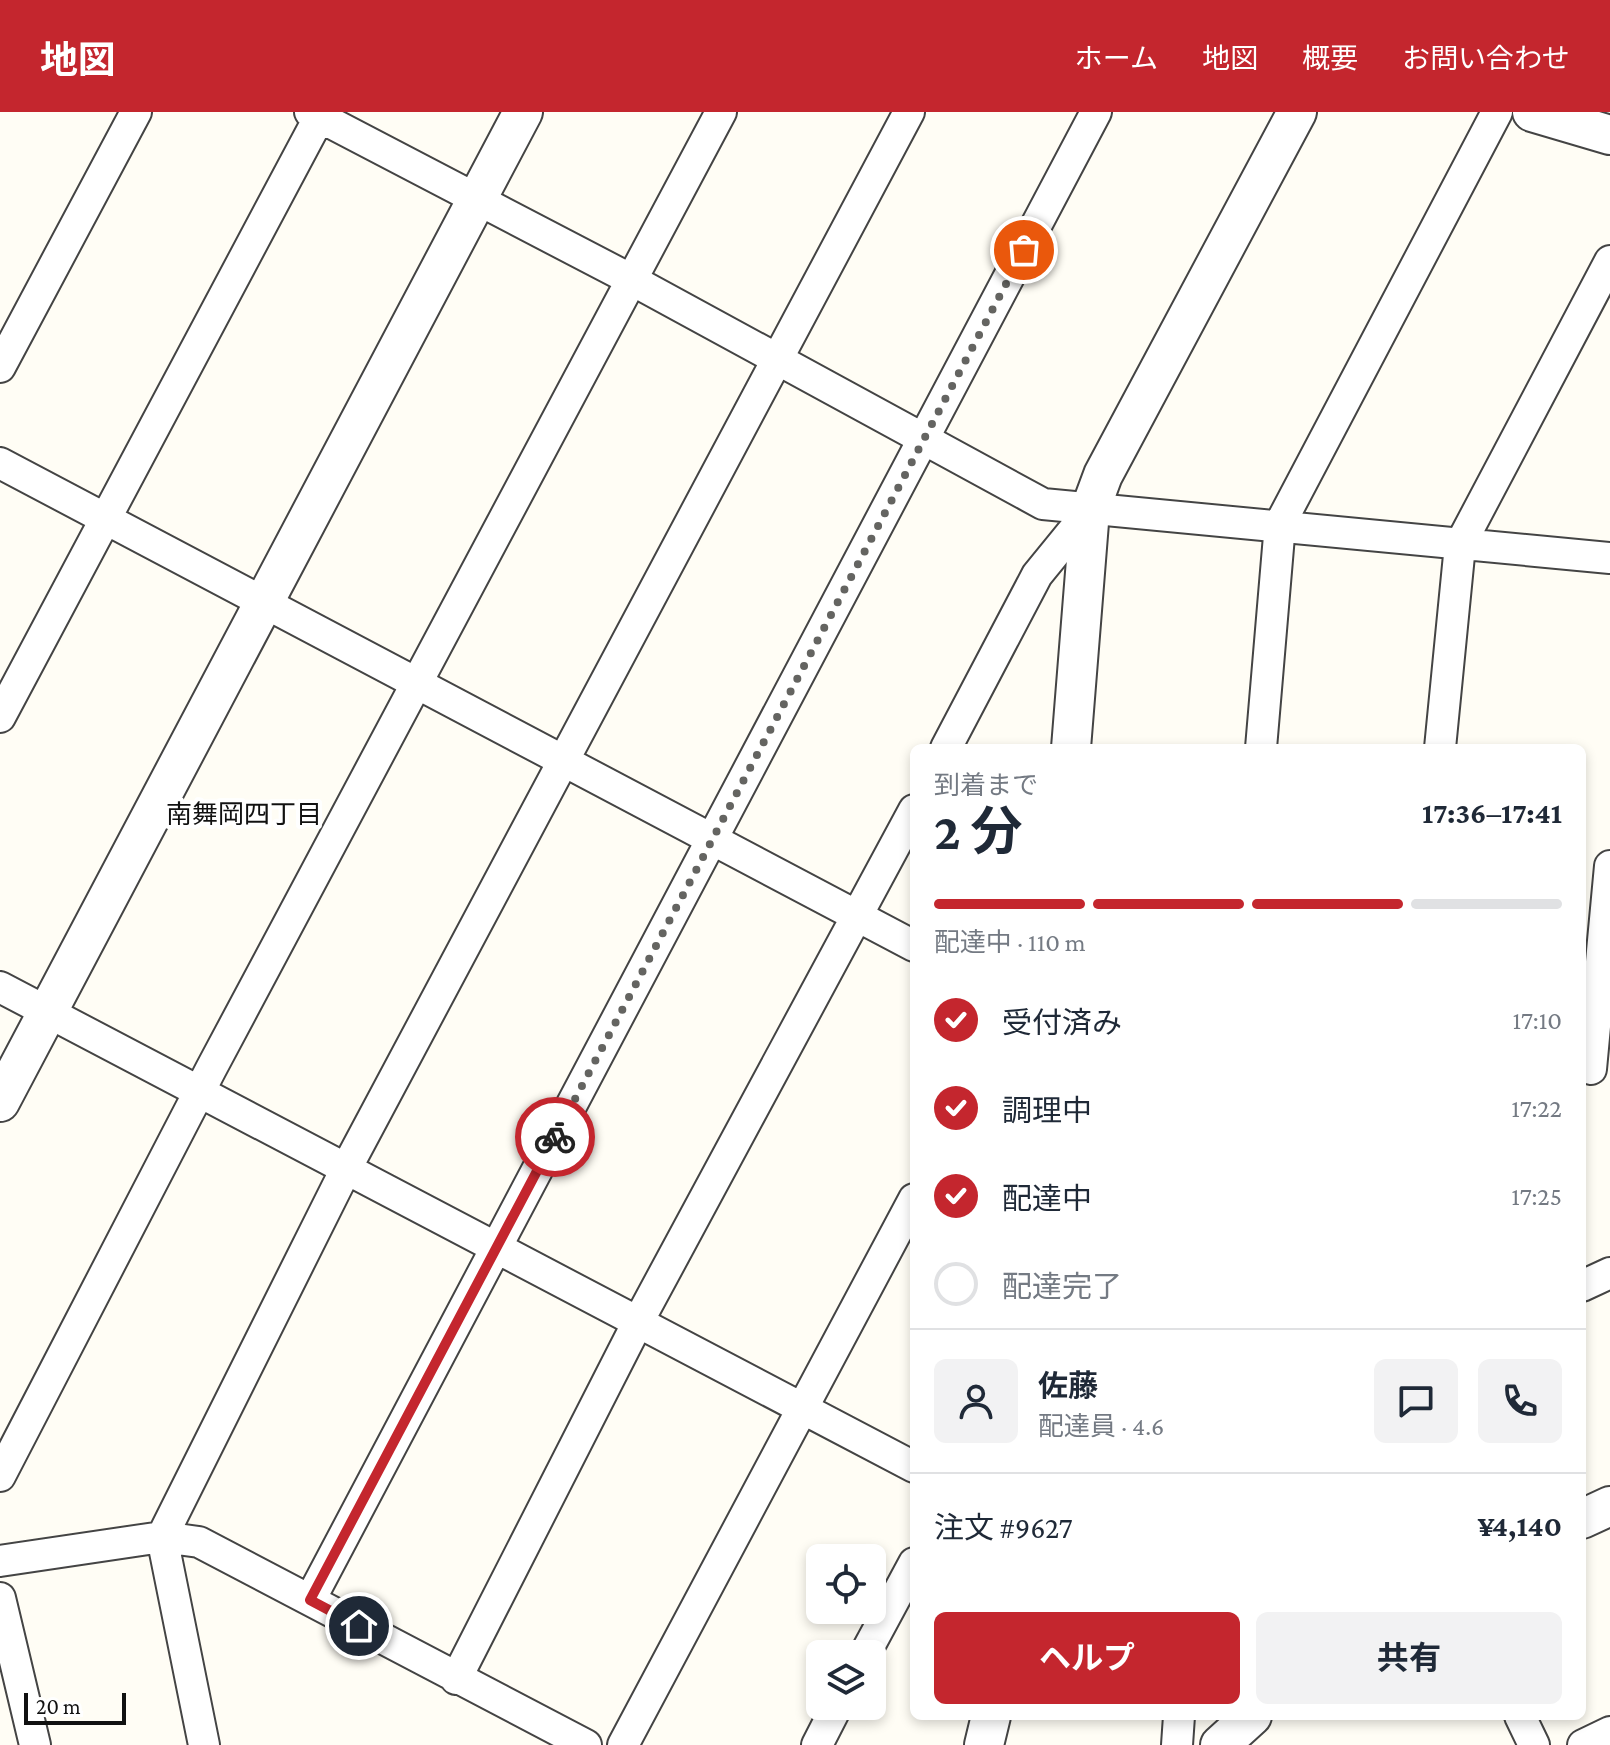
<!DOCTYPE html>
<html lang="ja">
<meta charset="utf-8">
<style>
body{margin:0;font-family:"Crimson Pro","Noto Sans JP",serif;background:#f2f2f3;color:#1f2937;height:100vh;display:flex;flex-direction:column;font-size:30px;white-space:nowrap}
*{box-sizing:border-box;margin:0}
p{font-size:26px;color:#747a83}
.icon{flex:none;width:44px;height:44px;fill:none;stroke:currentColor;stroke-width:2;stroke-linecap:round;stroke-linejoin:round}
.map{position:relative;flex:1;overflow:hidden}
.details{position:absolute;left:910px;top:632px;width:676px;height:976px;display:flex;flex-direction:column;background:#fff;border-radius:12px;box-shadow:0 4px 12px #0003}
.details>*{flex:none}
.buttons{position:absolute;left:806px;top:1432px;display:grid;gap:16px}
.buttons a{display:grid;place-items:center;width:80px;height:80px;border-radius:12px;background:#fff;box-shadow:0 4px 12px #0003;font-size:40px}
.scale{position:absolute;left:24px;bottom:20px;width:102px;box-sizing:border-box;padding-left:8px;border:4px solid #111;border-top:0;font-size:22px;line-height:28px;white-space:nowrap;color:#111;-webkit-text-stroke:6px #fff;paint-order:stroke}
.pin{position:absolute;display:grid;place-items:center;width:68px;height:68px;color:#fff;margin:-34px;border:4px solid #fff;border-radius:50%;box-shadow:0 2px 8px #0007}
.courier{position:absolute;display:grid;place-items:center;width:80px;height:80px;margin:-40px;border:6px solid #c4262e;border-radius:50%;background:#fff;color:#222;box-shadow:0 2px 10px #0007}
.headline em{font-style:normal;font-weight:700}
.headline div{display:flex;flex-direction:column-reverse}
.headline{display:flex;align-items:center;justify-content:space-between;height:136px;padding:0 24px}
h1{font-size:52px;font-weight:700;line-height:60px}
.bar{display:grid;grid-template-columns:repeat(4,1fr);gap:12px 8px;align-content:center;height:96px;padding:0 24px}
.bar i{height:10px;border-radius:6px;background:#e0e1e3}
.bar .on{background:#c4262e}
.bar p{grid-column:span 4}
.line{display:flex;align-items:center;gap:20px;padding:0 24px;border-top:2px solid #e0e1e3}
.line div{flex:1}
.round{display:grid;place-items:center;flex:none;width:84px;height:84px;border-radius:12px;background:#f2f2f3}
ol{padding:0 24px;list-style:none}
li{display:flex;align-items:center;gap:24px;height:88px}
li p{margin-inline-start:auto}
li .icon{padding:8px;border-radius:50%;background:#c4262e;color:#fff;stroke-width:4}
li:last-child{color:#747a83}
li i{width:44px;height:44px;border:4px solid #e0e1e3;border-radius:50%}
.action{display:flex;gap:16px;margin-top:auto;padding:16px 24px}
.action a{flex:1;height:92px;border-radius:12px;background:#c4262e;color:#fff;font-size:32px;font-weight:700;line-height:92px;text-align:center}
.action a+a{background:#f2f2f3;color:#1f2937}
header{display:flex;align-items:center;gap:48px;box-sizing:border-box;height:112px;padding:0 40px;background:#c4262e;color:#fff}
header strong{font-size:38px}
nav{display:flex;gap:44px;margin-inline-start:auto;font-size:28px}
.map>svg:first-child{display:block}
</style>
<header>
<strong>地図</strong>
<nav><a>ホーム</a><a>地図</a><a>概要</a><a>お問い合わせ</a></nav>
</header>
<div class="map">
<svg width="1610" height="1633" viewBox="0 0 1610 1633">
<rect width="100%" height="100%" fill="#fffdf5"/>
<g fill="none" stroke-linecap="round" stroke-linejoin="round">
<defs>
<path id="minor" d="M 310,0 L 630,167 L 1043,392 L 1610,446
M 0,255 L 136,0
M 0,351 L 914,834
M 0,605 L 322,0
M 946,636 L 1037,463 L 1090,398
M 1261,636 L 1280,412 L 1497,0
M 1440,636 L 1460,433 L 1610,149
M 0,875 L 914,1355
M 1591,957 L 1610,754
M 1582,1174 L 1610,1161
M 0,1364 L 211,957 L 721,0
M 0,1449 L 162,1425 L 199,1430 L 586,1633
M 0,1486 L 35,1633
M 310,1488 L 1096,0
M 865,1542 L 914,1451
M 456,1567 L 638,1210 L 914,698
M 1520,1604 L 1534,1633
M 204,1633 L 162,1425 L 347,1055 L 909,0
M 623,1633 L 914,1087
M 817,1633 L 837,1594
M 1177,1633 L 1179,1604
M 1583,1633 L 1610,1620"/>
<path id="tertiary" d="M 1532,0 L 1610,23
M 1071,636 L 1090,398 L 1103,363 L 1297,0
M 0,990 L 523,0
M 1582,1407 L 1610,1394
M 984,1633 L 991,1604
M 1220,1633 L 1252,1604"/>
</defs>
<!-- minor casing -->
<use href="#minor" stroke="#444" stroke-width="34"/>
<!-- tertiary casing -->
<use href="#tertiary" stroke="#444" stroke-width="42"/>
<!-- minor -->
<use href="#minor" stroke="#fff" stroke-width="30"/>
<!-- tertiary -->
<use href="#tertiary" stroke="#fff" stroke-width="38"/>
</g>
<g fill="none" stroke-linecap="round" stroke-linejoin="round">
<!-- done -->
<path stroke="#646461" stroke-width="8" stroke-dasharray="0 14.4" d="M 555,1025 L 1024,138"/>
<!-- route -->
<path stroke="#c4262e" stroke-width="10" d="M 359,1514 L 310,1488 L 555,1025"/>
</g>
<g text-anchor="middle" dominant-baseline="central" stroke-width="8" stroke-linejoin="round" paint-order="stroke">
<!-- neighbourhood labels -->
<g font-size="26" fill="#111" stroke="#fff">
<text x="244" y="702">南舞岡四丁目</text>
</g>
</g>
</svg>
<div class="buttons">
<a><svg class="icon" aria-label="locate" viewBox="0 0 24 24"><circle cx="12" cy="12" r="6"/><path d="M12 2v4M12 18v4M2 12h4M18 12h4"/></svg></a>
<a><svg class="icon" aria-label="layers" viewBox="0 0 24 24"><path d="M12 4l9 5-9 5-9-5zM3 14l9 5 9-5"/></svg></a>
</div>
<div class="scale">20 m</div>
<div class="pin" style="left:1024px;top:138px;background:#ea580c"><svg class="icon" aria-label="bag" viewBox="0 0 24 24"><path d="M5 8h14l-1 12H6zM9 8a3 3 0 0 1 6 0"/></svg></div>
<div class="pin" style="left:359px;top:1514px;background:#1f2937"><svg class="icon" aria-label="home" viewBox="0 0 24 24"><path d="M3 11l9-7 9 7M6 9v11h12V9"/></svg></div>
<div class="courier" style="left:555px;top:1025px"><svg class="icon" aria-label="bike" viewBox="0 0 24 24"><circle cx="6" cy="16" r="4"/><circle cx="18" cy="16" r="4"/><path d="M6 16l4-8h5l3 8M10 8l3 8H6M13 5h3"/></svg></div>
<section class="details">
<div class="headline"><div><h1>2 分</h1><p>到着まで</p></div><em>17:36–17:41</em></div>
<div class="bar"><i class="on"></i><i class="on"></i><i class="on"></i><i></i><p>配達中 · 110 m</p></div>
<ol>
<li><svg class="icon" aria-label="check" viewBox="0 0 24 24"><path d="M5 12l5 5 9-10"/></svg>受付済み<p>17:10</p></li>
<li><svg class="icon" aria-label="check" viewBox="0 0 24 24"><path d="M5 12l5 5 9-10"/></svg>調理中<p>17:22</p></li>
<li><svg class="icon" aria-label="check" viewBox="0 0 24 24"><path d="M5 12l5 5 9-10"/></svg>配達中<p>17:25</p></li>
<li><i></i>配達完了</li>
</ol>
<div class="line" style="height:144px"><a class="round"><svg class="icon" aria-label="person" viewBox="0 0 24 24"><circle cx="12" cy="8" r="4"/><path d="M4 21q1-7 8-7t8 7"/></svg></a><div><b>佐藤</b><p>配達員 · 4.6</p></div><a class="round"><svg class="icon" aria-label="chat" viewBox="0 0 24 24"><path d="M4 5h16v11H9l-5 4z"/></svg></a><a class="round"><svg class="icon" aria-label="phone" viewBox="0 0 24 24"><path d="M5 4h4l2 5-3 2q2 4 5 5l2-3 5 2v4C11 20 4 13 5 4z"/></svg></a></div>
<div class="line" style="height:104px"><div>注文 #9627</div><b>¥4,140</b></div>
<div class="action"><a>ヘルプ</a><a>共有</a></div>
</section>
</div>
